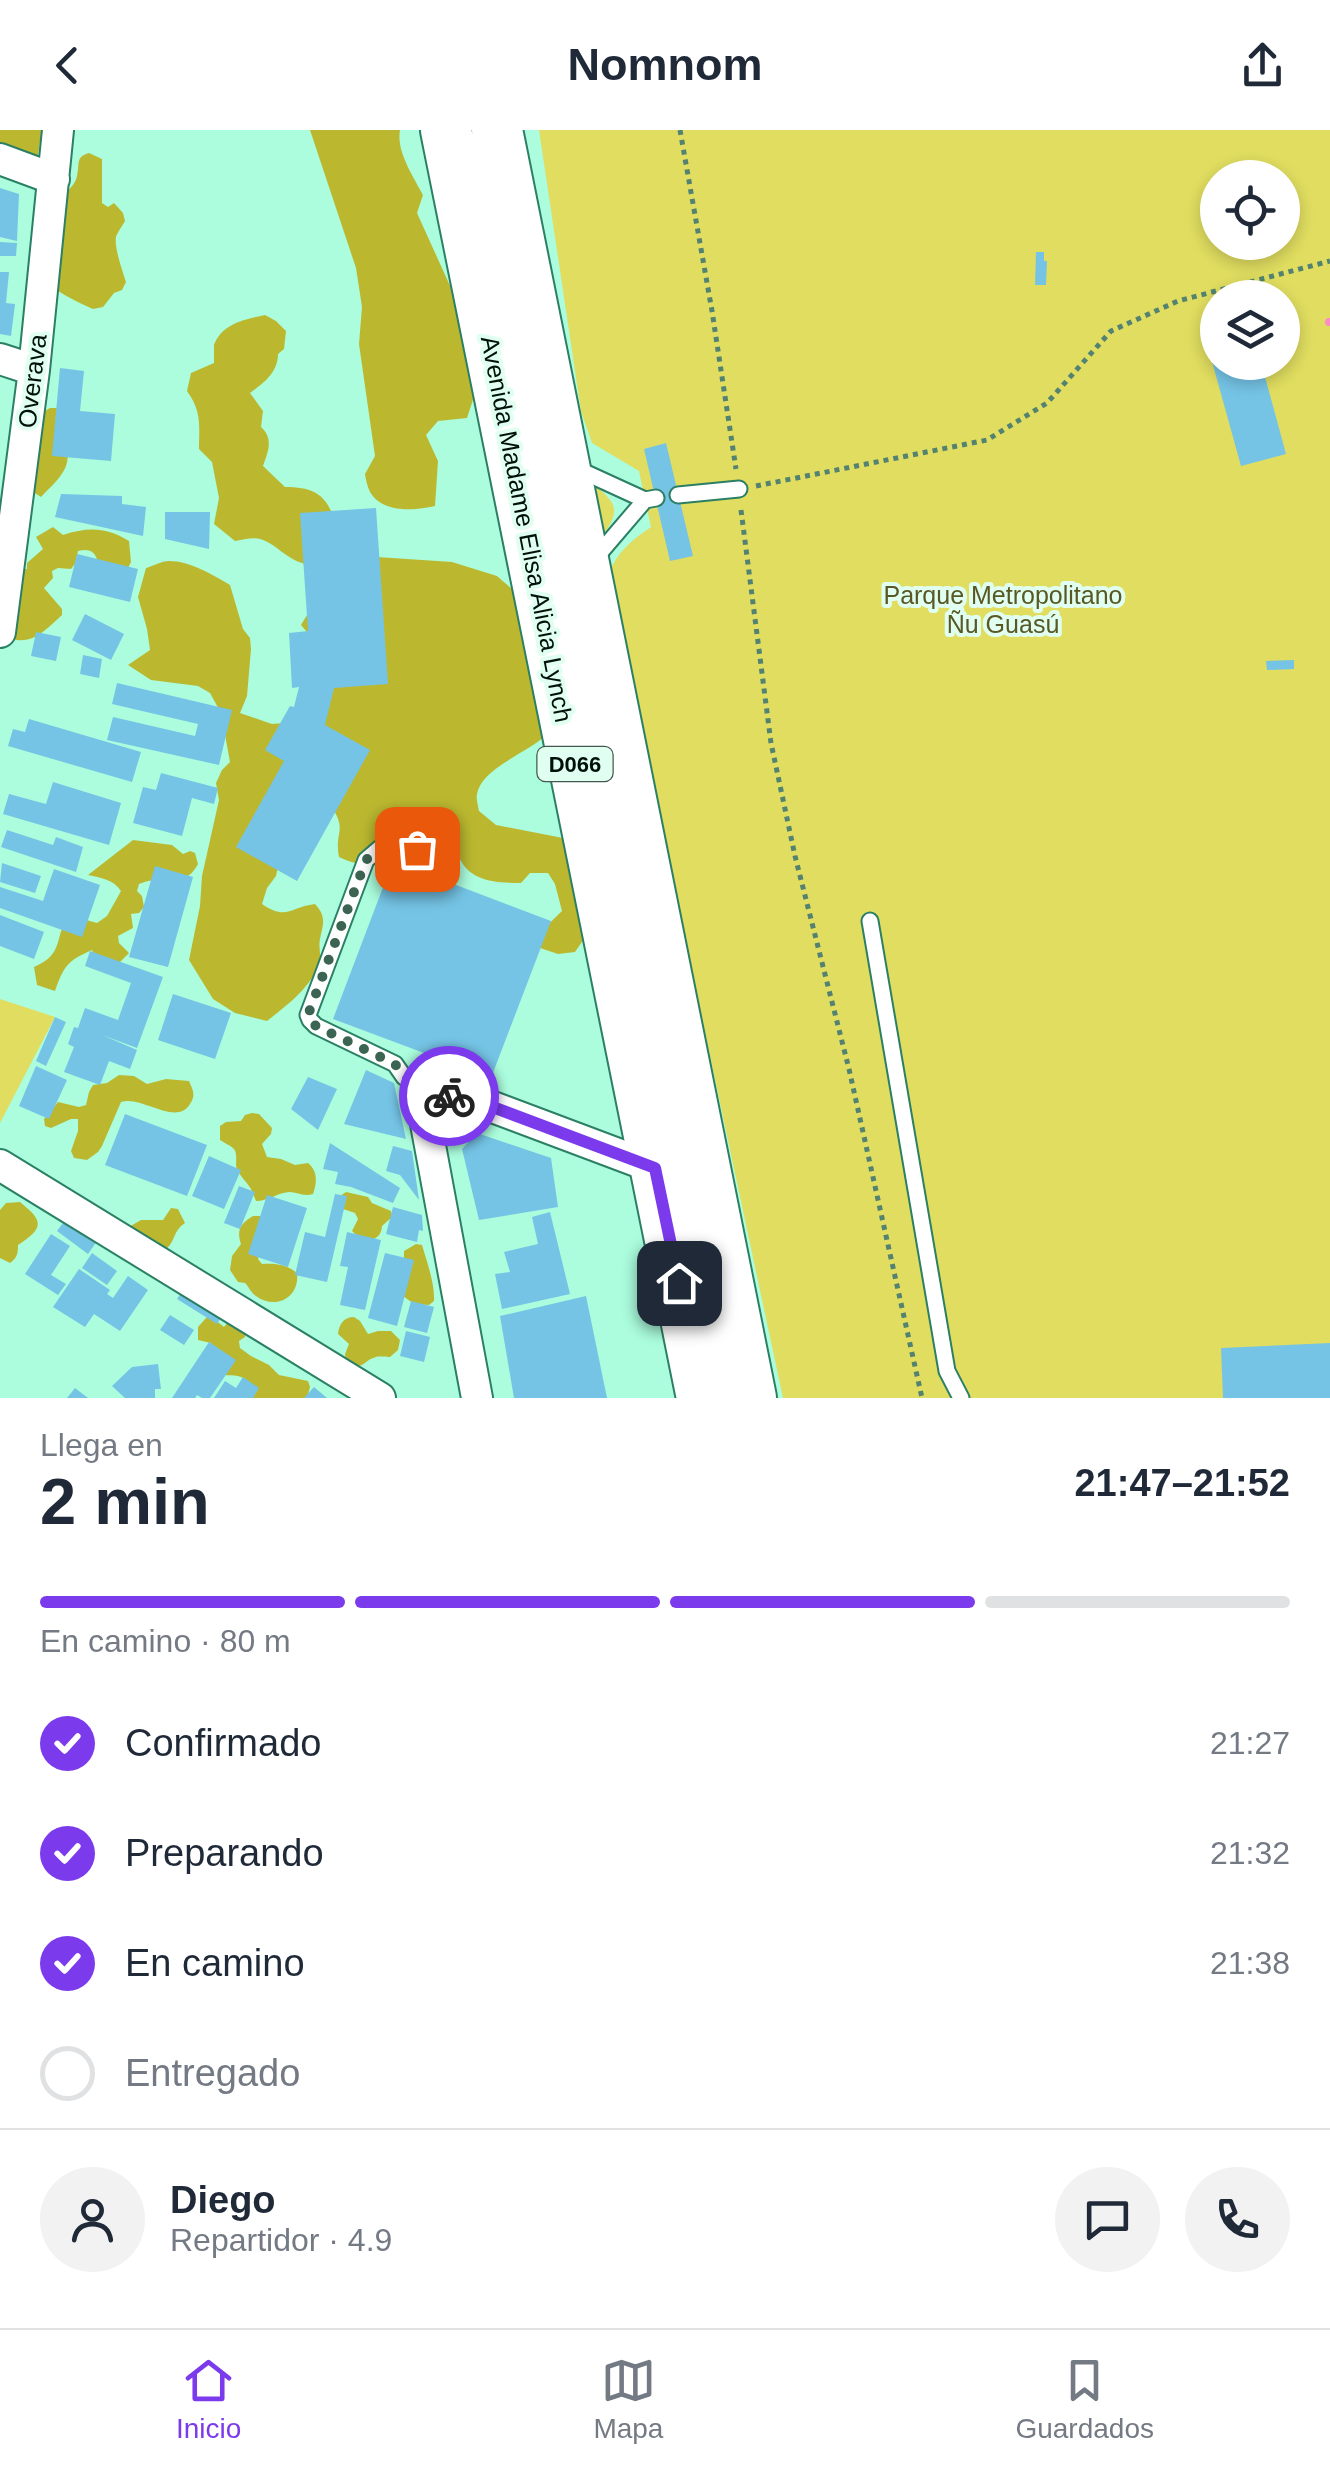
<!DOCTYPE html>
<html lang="es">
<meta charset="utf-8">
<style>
body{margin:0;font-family:Helvetica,sans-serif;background:#f2f2f3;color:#1f2937;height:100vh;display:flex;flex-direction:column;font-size:38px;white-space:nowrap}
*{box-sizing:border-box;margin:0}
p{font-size:32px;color:#747a83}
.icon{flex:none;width:55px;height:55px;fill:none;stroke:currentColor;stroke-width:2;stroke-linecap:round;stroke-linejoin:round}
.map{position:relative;height:1268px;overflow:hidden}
.details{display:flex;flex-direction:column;background:#fff;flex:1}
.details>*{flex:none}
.controls{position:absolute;left:1200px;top:30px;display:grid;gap:20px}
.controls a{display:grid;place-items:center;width:100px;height:100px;border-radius:50%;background:#fff;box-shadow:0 5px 15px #0003;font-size:50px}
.pin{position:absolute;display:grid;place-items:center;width:85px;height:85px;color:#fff;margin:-42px;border-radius:20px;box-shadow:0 5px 15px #0006}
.courier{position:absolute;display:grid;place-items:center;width:100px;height:100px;margin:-50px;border:8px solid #7c3aed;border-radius:50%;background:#fff;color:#222;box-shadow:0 2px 12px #0007}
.headline em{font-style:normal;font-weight:600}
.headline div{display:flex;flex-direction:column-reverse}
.headline{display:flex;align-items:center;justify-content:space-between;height:170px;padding:0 40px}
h1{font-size:65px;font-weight:600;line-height:75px}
.bar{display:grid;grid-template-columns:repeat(4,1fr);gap:15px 10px;align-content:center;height:120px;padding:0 40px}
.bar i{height:12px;border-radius:8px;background:#e0e1e3}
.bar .on{background:#7c3aed}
.bar p{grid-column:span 4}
.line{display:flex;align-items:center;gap:25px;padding:0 40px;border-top:2px solid #e0e1e3}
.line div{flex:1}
.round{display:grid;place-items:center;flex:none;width:105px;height:105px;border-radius:52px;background:#f2f2f3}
ol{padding:0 40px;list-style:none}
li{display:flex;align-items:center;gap:30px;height:110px}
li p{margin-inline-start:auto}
li .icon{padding:10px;border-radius:50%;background:#7c3aed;color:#fff;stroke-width:4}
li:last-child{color:#747a83}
li i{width:55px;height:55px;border:5px solid #e0e1e3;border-radius:50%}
header{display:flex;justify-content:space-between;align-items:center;height:130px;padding:0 40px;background:#fff;font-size:45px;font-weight:600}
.tab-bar{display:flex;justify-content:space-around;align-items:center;height:140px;border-top:2px solid #e0e1e3;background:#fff;font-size:28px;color:#747a83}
.tab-bar a{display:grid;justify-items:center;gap:5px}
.tab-bar .on{color:#7c3aed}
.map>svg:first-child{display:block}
</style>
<header><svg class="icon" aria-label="back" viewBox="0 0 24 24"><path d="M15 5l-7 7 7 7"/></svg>Nomnom<svg class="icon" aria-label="share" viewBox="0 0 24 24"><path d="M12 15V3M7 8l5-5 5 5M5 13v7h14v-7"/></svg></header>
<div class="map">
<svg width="1330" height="1268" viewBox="0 0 1330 1268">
<rect width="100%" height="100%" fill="#abfddd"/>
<!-- green -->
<path fill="#e0dd60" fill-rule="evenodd" d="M 539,0 L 1330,0 L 1330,1268 L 783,1268 L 608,448 C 614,424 632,410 651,397 L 639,341 L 592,313 L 581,281 ZM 1218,48 L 1282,48 L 1282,112 L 1218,112 ZM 1218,168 L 1282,168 L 1282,232 L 1218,232 Z
M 587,350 C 618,373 623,378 599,411 Z
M 0,869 L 55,887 L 0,993 Z"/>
<!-- forest -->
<path fill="#bbb830" d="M 0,0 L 46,0 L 40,11 L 38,25 L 32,28 L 14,22 L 10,16 L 0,16 Z
M 310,0 L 400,0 C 396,21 413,46 423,65 L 417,83 L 485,233 L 467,288 L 438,291 L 426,305 L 438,331 L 435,376 C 414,381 382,383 370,362 C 367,356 366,350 365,344 L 375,326 L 359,214 L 362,177 L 356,138 Z
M 89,23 L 102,29 L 102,73 L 108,77 L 114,73 L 123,83 L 125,91 C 124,93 116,105 116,107 C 114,118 123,142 126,152 L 122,160 L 114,163 L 103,177 L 93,179 C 75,171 59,163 44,151 L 65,64 C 70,58 76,53 77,46 C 80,34 75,27 89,23 Z
M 265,185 L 276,191 L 286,201 L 284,219 L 278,224 C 278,242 264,253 250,263 L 263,281 L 261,297 C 274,309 268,321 263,336 L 285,357 C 316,357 328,366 336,395 L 305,434 C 284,428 277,414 260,409 C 253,407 242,410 235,411 L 214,394 L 219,368 L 212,332 L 199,319 C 199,295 202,282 187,261 L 191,243 L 214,233 C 214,232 214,216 214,215 C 222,193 246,189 265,185 Z
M 50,278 L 57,278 C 61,296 75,325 63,342 C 58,351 48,359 41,367 L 27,358 L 43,282 Z
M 53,397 L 63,405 C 88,397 106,397 129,411 L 131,432 L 128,438 L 98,432 C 95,421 89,418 78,421 L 75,434 L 71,439 L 58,438 L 52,441 L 53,448 L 44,458 L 62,479 L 62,485 C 43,502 32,517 4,507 L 14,438 L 27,439 L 27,433 L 43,419 L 36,407 Z
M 377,427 L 452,432 L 497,446 L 512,459 L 530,484 L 545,606 C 527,623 482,638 477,664 C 476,670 478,675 479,681 L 496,695 L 568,709 L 584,809 L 575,822 L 558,824 L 528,814 L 562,781 L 555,754 L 548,743 L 530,743 L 521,753 C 492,753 464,751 456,718 C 442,708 430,707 412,707 C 390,733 370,742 339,727 C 334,701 348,701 331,676 L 280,728 L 276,746 L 267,758 L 262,774 C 287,791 290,777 315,774 C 327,787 323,794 320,809 C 318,817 322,826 319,833 C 311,858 286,876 267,891 L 235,883 L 213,869 L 189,830 L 200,776 L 202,746 L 219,670 L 216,653 L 222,640 L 230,632 L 221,583 L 210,563 L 198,556 L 151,550 L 128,535 L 150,520 L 147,499 L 138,467 L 146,438 C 153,436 162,431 169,431 C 190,431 213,445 230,455 L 243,499 L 250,508 L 251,519 L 247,566 L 240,583 L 272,594 L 309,591 L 313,509 L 301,495 L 307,485 Z
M 133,710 L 172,715 L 183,724 L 190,721 L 195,723 L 198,734 C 184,761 162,743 139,754 L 137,761 L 142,766 L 144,777 L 139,783 L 131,784 L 133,798 L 118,806 L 119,813 L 129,823 L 114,838 L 96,831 L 92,820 C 67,831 64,836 55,861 L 37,855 L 34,837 C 64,824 54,809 68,785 L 97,793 L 107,786 L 121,761 C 113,749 101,748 88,745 Z
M 119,945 L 134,946 L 147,954 L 166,949 L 189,951 C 193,960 196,965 190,974 C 176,997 142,965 121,972 L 102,1016 L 98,1022 L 87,1030 L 74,1028 L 71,1021 L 78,1001 L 78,989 L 71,989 L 51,998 L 45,996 L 44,989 L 58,972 L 79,977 L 86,975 L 89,962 L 93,955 L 107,953 Z
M 252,983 L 259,984 L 272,998 L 271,1004 L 262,1014 L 267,1027 L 281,1029 L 295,1035 L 308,1033 C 318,1041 317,1053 313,1064 C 303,1067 298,1062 289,1062 C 277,1063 268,1071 256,1071 C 250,1054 248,1056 239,1043 C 233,1036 239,1026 234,1019 C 230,1015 224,1013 220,1010 L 220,996 L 226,992 L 241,991 L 245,985 Z
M 346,1062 L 368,1067 L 372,1073 L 391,1081 L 392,1087 L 382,1096 C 381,1114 362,1112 352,1101 L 358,1089 L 355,1083 L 343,1079 L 340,1066 Z
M 20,1072 C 45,1092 43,1098 18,1115 C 18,1124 17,1128 10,1133 L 0,1128 L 0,1080 L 6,1073 Z
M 171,1078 L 178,1079 L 185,1093 C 172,1102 176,1111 166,1119 L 129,1097 L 141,1090 L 163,1090 Z
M 253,1086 L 260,1086 L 260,1122 L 258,1129 L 262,1134 C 275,1133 286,1134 297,1143 C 300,1169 274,1180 256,1166 C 251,1163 249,1157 245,1153 L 238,1152 L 230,1140 L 232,1126 L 241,1114 C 236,1100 241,1093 253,1086 Z
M 416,1114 L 422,1115 C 427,1132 435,1154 434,1171 L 429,1175 L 414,1174 L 403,1166 L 404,1121 Z
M 207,1187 L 213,1188 L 224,1197 L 228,1192 L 246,1200 L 245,1207 L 239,1211 L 240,1218 L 251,1226 L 269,1235 L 279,1245 L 308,1251 L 310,1257 L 307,1268 L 239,1268 L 248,1253 C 242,1244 234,1246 224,1245 L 211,1213 L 198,1210 L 198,1197 Z
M 354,1187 L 360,1191 L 368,1204 L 378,1201 L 391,1201 L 400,1210 L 398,1220 L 390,1227 C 388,1227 378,1226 376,1227 C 361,1231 365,1242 346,1231 L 345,1224 L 349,1214 L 338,1204 C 339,1195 343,1187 354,1187 Z"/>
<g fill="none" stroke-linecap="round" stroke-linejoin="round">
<!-- stream -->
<path stroke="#fb8cc7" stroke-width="8" d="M 1329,192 L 1330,192"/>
</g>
<!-- building -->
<path fill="#75c4e6" d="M 0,58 L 19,64 L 17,111 L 0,107 Z
M 0,112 L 17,113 L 16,126 L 0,126 Z
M 1036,122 L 1044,122 L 1044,131 L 1047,131 L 1046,155 L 1035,155 Z
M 0,142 L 9,142 L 6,173 L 15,174 L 11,206 L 0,204 Z
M 1218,215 L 1218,232 L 1261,232 L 1286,324 L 1241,336 L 1208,217 Z
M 60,238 L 84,241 L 80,281 L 115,284 L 111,331 L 52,326 Z
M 666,313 L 693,426 L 670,431 L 644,319 Z
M 61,364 L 122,366 L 122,374 L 146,377 L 143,406 L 55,387 Z
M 376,378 L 388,554 L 334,558 L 325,595 L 370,620 L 297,751 L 236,717 L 284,631 L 265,620 L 290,576 L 294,577 L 299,557 L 292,558 L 289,503 L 308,501 L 300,383 Z
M 165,382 L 210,382 L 209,419 L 165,409 Z
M 77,424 L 138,439 L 130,472 L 69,457 Z
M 85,484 L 124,504 L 111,530 L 72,510 Z
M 36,502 L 61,507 L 56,531 L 31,526 Z
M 83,525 L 102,529 L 99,548 L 80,544 Z
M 1294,530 L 1294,539 L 1267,540 L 1266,531 Z
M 117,553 L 232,580 L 219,635 L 107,610 L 113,587 L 195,606 L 198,594 L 112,574 Z
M 29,589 L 141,622 L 132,652 L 8,616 L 13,599 L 25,602 Z
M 161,643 L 218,658 L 214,674 L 192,668 L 182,706 L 133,693 L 143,657 L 156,660 Z
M 53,652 L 121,673 L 109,715 L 3,684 L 9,664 L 46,674 Z
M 7,700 L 53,715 L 56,707 L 83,717 L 76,742 L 1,717 Z
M 393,731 L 551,791 L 491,948 L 333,889 Z
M 2,733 L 41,746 L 35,763 L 0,752 Z
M 155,736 L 193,747 L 168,837 L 129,827 Z
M 54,739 L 100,755 L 82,807 L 0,778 L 0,757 L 43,771 Z
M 0,785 L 44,802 L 34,829 L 0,816 Z
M 90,821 L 163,847 L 137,918 L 102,905 L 137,920 L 130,939 L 109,931 L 100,955 L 64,942 L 74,917 L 68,914 L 74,897 L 78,898 L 85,878 L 118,890 L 131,853 L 85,836 Z
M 173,864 L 231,883 L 215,929 L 158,910 Z
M 55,887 L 66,892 L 46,936 L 36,931 Z
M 36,936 L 67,950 L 49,989 L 19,976 Z
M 366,940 L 394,953 L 406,1009 L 344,994 Z
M 308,947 L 337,959 L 318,1000 L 291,979 Z
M 125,984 L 207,1015 L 187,1066 L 105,1035 Z
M 477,1003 L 551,1028 L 558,1077 L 479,1090 L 462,1019 Z
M 330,1013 L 400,1058 L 393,1073 L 351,1057 L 335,1054 L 338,1042 L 323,1039 Z
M 393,1016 L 412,1021 L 419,1070 L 400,1045 L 386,1041 Z
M 209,1026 L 241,1040 L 224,1079 L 192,1066 Z
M 239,1056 L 255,1062 L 240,1099 L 224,1093 Z
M 335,1064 L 347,1066 L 327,1152 L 295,1145 L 305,1102 L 325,1107 Z
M 267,1065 L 307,1078 L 288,1137 L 248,1124 Z
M 393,1077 L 422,1085 L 423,1101 L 419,1100 L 417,1112 L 386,1104 Z
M 550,1082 L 570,1164 L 502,1179 L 495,1144 L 510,1142 L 504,1122 L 538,1114 L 532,1087 Z
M 66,1089 L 97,1111 L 88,1124 L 57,1101 Z
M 347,1102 L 381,1110 L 365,1180 L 340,1175 L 348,1137 L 340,1136 Z
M 51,1104 L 70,1116 L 51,1145 L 66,1154 L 58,1165 L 25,1144 Z
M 92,1123 L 117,1141 L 107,1155 L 82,1138 Z
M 385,1123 L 414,1130 L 397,1196 L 368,1188 Z
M 79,1139 L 110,1160 L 107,1164 L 113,1168 L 128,1146 L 148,1160 L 120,1201 L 94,1184 L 85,1197 L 53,1177 Z
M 185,1157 L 224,1182 L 217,1194 L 177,1169 Z
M 586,1166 L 607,1268 L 514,1268 L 500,1186 Z
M 411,1171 L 434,1177 L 427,1203 L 404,1197 Z
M 170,1185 L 194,1200 L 184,1215 L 160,1200 Z
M 406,1201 L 430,1207 L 424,1232 L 400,1226 Z
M 209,1212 L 236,1230 L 210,1268 L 202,1268 L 197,1265 L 195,1268 L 172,1268 Z
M 1330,1213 L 1330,1268 L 1223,1268 L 1221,1218 Z
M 158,1234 L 161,1259 L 155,1259 L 155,1268 L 125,1268 L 112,1256 L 132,1237 Z
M 243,1247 L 259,1258 L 253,1268 L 214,1268 L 225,1251 L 236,1258 Z
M 314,1257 L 327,1268 L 304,1268 Z
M 75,1258 L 88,1268 L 67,1268 Z"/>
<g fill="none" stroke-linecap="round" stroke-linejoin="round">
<defs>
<path id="service" d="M 573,337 L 645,370 L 656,368
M 678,365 L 739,359
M 592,432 L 645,370
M 417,719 L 380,718 L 366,730 L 308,885 L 310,890 L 316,896 L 395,934 L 404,947 L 436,969
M 870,791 L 947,1241 L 961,1268"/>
<path id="minor" d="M 0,29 L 54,49
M 0,229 L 34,240
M 0,502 L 34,240 L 58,0
M 0,1035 L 380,1268
M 477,1268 L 426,994 L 436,969 L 458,964 L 655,1038"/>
<path id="trunk" d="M 446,0 L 702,1268
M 497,0 L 751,1268"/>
</defs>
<!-- service casing -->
<use href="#service" stroke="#2b7f64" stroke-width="19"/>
<!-- minor casing -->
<use href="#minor" stroke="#2b7f64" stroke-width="34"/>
<!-- trunk casing -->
<use href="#trunk" stroke="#2b7f64" stroke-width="54"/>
<!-- path -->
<path stroke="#538370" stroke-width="5" stroke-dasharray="5 5" stroke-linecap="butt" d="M 680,0 L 712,181 L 736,339
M 756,356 L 987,310 L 1047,273 L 1111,201 L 1178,171 L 1330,131
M 741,380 L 771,613 L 795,726 L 849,939 L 922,1268"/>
<!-- service -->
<use href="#service" stroke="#fff" stroke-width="15"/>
<!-- minor -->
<use href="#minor" stroke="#fff" stroke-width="30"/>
<!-- trunk -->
<use href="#trunk" stroke="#fff" stroke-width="50"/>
</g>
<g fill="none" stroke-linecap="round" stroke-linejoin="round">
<!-- done -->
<path stroke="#3c6453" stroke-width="10" stroke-dasharray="0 18" d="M 417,719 L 380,718 L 366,730 L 308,885 L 310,890 L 316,896 L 395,934 L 404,947 L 436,969 L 449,966"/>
<!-- route -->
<path stroke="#7c3aed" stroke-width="12" d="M 449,966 L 458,964 L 655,1038 L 679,1153"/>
</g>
<g text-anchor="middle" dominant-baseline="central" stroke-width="8" stroke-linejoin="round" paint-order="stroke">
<!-- shield labels -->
<rect fill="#e0fff1" stroke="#43584f" stroke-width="2.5" x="537.5" y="617" width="75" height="34" rx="8"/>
<g font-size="22" font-weight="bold" fill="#001109">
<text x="575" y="634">D066</text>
</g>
<!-- street labels -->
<g font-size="25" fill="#001109" stroke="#e0fff1">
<text transform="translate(32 251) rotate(-83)">Overava</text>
<text transform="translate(527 399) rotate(79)">Avenida Madame Elisa Alicia Lynch</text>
</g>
<!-- park labels -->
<g font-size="25" fill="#595825" stroke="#e0fff1">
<text x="1003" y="465">Parque Metropolitano<tspan x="1003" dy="29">Ñu Guasú</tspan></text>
</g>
</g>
</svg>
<div class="controls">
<a><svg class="icon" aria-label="locate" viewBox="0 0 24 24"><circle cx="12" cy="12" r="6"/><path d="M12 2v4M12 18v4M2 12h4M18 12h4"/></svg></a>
<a><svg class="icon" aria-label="layers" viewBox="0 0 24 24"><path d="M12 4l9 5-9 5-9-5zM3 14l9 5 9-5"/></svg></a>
</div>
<div class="pin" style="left:417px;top:719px;background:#ea580c"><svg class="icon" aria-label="bag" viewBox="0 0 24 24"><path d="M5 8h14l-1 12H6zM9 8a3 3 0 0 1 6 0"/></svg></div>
<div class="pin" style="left:679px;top:1153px;background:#1f2937"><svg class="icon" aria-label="home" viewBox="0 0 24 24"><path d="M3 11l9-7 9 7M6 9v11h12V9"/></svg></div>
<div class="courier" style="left:449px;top:966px"><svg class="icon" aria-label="bike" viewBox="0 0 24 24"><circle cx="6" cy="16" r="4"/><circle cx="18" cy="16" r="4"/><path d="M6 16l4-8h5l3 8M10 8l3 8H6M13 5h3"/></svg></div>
</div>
<section class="details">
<div class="headline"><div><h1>2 min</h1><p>Llega en</p></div><em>21:47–21:52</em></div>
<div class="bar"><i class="on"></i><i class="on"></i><i class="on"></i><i></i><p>En camino · 80 m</p></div>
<ol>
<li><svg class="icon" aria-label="check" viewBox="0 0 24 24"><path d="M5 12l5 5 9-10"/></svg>Confirmado<p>21:27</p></li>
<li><svg class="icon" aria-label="check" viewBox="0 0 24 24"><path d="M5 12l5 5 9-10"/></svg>Preparando<p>21:32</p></li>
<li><svg class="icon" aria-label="check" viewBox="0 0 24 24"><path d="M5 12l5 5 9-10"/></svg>En camino<p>21:38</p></li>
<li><i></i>Entregado</li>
</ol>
<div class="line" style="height:180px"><a class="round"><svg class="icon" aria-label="person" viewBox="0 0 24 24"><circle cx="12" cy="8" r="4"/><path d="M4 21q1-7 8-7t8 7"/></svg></a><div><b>Diego</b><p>Repartidor · 4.9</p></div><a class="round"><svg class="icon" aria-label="chat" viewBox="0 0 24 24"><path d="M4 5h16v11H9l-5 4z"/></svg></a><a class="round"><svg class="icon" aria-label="phone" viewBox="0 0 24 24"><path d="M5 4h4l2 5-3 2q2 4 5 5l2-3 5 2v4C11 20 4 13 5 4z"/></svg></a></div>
</section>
<nav class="tab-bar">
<a class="on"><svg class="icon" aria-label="home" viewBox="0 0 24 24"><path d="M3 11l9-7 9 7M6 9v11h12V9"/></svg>Inicio</a>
<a><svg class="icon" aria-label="map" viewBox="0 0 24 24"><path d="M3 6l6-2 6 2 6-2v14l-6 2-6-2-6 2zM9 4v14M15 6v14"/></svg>Mapa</a>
<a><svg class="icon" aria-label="saved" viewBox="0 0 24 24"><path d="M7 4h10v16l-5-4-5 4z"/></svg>Guardados</a>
</nav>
